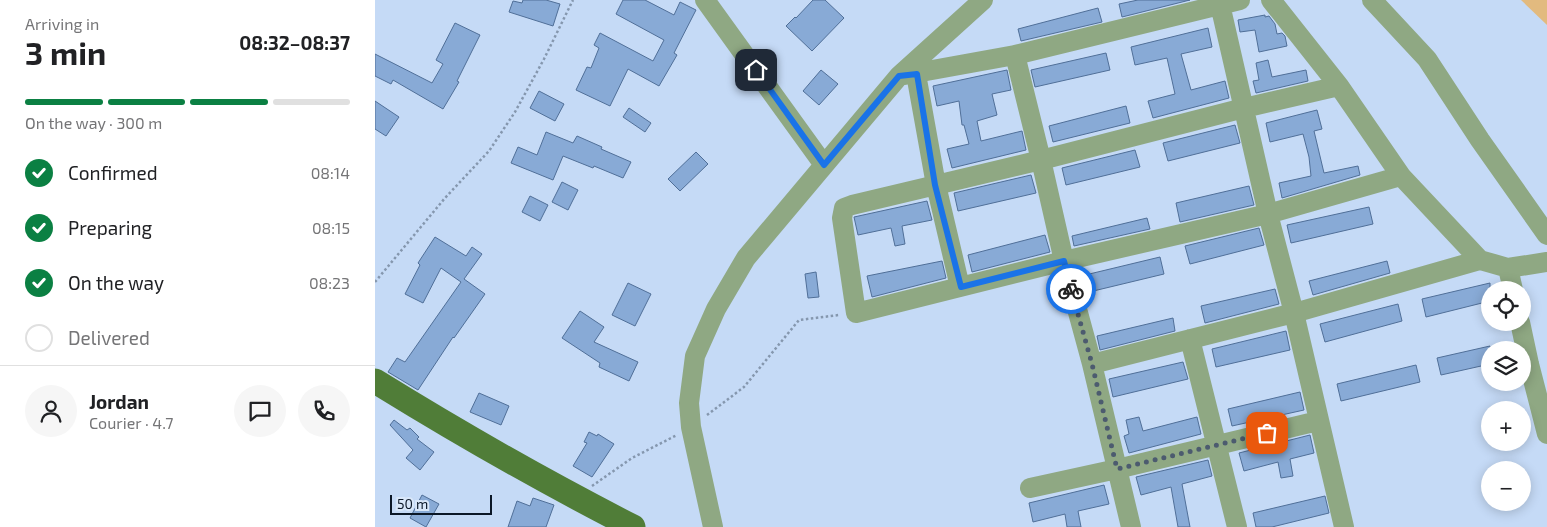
<!DOCTYPE html>
<meta charset="utf-8">
<style>
body{margin:0;font-family:"Exo 2",sans-serif;background:#f6f6f6;color:#202124;height:100vh;display:flex;flex-direction:column;font-size:19px;white-space:nowrap}
*{box-sizing:border-box;margin:0}
p{font-size:16px;color:#757577}
.icon{flex:none;width:28px;height:28px;fill:none;stroke:currentColor;stroke-width:2;stroke-linecap:round;stroke-linejoin:round}
.map{position:relative;flex:1;overflow:hidden}
.drawer{display:flex;flex-direction:column;background:#fff;width:375px}
.drawer>*{flex:none}
.controls{position:absolute;left:1106px;top:281px;display:grid;gap:10px}
.controls a{display:grid;place-items:center;width:50px;height:50px;border-radius:50%;background:#fff;box-shadow:0 2px 12px #0003;font-size:25px}
.scale{position:absolute;left:15px;bottom:12px;width:102px;box-sizing:border-box;padding-left:5px;border:2px solid #0b1727;border-top:0;font-size:14px;line-height:18px;white-space:nowrap;color:#0b1727;-webkit-text-stroke:4px #d9e7f9;paint-order:stroke}
.pin{position:absolute;display:grid;place-items:center;width:42px;height:42px;color:#fff;margin:-21px;border-radius:10px;box-shadow:0 2px 8px #0006}
.courier{position:absolute;display:grid;place-items:center;width:50px;height:50px;margin:-25px;border:4px solid #1a73e8;border-radius:50%;background:#fff;color:#222;box-shadow:0 1px 6px #0007}
.headline em{font-style:normal;font-weight:700}
.headline div{display:flex;flex-direction:column-reverse}
.headline{display:flex;align-items:center;justify-content:space-between;height:85px;padding:0 25px}
h1{font-size:32px;font-weight:700;line-height:38px}
.bar{display:grid;grid-template-columns:repeat(4,1fr);gap:8px 5px;align-content:center;height:60px;padding:0 25px}
.bar i{height:6px;border-radius:4px;background:#e0e0e0}
.bar .active{background:#0b8043}
.bar p{grid-column:span 4}
.line{display:flex;align-items:center;gap:12px;padding:0 25px;border-top:1px solid #e0e0e0}
.line div{flex:1}
.round{display:grid;place-items:center;flex:none;width:52px;height:52px;border-radius:26px;background:#f6f6f6}
ol{padding:0 25px;list-style:none}
li{display:flex;align-items:center;gap:15px;height:55px}
li p{margin-inline-start:auto}
li .icon{padding:5px;border-radius:50%;background:#0b8043;color:#fff;stroke-width:4}
li:last-child{color:#757577}
li i{width:28px;height:28px;border:2px solid #e0e0e0;border-radius:50%}
main{display:flex;flex:1;min-height:0}
.map>svg:first-child{display:block}
</style>
<main>
<section class="drawer">
<div class="headline"><div><h1>3 min</h1><p>Arriving in</p></div><em>08:32–08:37</em></div>
<div class="bar"><i class="active"></i><i class="active"></i><i class="active"></i><i></i><p>On the way · 300 m</p></div>
<ol>
<li><svg class="icon" aria-label="check" viewBox="0 0 24 24"><path d="M5 12l5 5 9-10"/></svg>Confirmed<p>08:14</p></li>
<li><svg class="icon" aria-label="check" viewBox="0 0 24 24"><path d="M5 12l5 5 9-10"/></svg>Preparing<p>08:15</p></li>
<li><svg class="icon" aria-label="check" viewBox="0 0 24 24"><path d="M5 12l5 5 9-10"/></svg>On the way<p>08:23</p></li>
<li><i></i>Delivered</li>
</ol>
<div class="line" style="height:90px"><a class="round"><svg class="icon" aria-label="person" viewBox="0 0 24 24"><circle cx="12" cy="8" r="4"/><path d="M4 21q1-7 8-7t8 7"/></svg></a><div><b>Jordan</b><p>Courier · 4.7</p></div><a class="round"><svg class="icon" aria-label="chat" viewBox="0 0 24 24"><path d="M4 5h16v11H9l-5 4z"/></svg></a><a class="round"><svg class="icon" aria-label="phone" viewBox="0 0 24 24"><path d="M5 4h4l2 5-3 2q2 4 5 5l2-3 5 2v4C11 20 4 13 5 4z"/></svg></a></div>
</section>
<div class="map">
<svg width="1172" height="527" viewBox="0 0 1172 527">
<rect width="100%" height="100%" fill="#c5daf6"/>
<!-- green -->
<path fill="#e2ba7f" d="M 1146,0 L 1172,0 L 1172,25 Z"/>
<!-- building -->
<path fill="#88aad6" stroke="#506f98" d="M 148,0 L 171,0 L 185,4 L 178,26 L 134,12 L 138,1 L 147,3 Z
M 248,0 L 270,0 L 299,15 L 305,2 L 321,10 L 299,53 L 302,55 L 284,86 L 253,69 L 235,106 L 201,90 L 212,67 L 216,68 L 224,48 L 219,45 L 225,33 L 278,61 L 289,40 L 241,14 Z
M 438,0 L 450,0 L 469,18 L 437,51 L 411,26 L 420,17 L 421,18 Z
M 763,0 L 815,0 L 747,17 L 744,4 Z
M 723,8 L 727,22 L 646,41 L 643,29 Z
M 890,15 L 890,17 L 894,16 L 900,24 L 902,34 L 907,33 L 910,36 L 912,46 L 884,52 L 880,30 L 865,32 L 863,20 Z
M 80,23 L 105,35 L 82,81 L 84,82 L 68,109 L 18,80 L 16,84 L 0,76 L 0,54 L 57,83 L 68,64 L 61,60 Z
M 833,28 L 837,47 L 806,54 L 816,90 L 850,81 L 854,98 L 778,118 L 773,101 L 800,94 L 792,58 L 760,65 L 756,47 Z
M 731,53 L 735,70 L 660,87 L 656,70 Z
M 893,60 L 897,77 L 931,70 L 933,81 L 881,93 L 878,81 L 884,80 L 881,63 Z
M 446,70 L 463,84 L 444,105 L 428,91 Z
M 632,70 L 636,90 L 617,94 L 622,115 L 602,121 L 606,141 L 647,131 L 651,150 L 577,168 L 572,149 L 594,144 L 589,125 L 587,125 L 584,101 L 562,106 L 558,86 Z
M 164,91 L 189,104 L 180,121 L 155,108 Z
M 0,101 L 24,117 L 11,136 L 0,129 Z
M 751,106 L 755,123 L 678,142 L 674,126 Z
M 254,108 L 276,123 L 270,132 L 248,117 Z
M 942,110 L 947,129 L 939,131 L 949,173 L 983,166 L 985,175 L 907,198 L 904,183 L 936,176 L 934,157 L 928,134 L 895,142 L 891,123 Z
M 860,125 L 865,143 L 793,161 L 788,143 Z
M 171,132 L 198,143 L 202,136 L 227,147 L 226,149 L 256,162 L 248,178 L 219,166 L 218,168 L 188,156 L 178,180 L 136,163 L 143,147 L 162,155 Z
M 760,150 L 765,167 L 691,185 L 687,168 Z
M 321,152 L 333,164 L 305,191 L 293,179 Z
M 656,175 L 661,193 L 583,211 L 579,193 Z
M 187,182 L 203,190 L 193,210 L 177,202 Z
M 874,186 L 879,205 L 805,222 L 801,203 Z
M 155,196 L 173,205 L 165,221 L 147,212 Z
M 552,201 L 557,220 L 527,226 L 530,244 L 520,246 L 516,228 L 483,235 L 479,217 Z
M 994,207 L 998,224 L 916,243 L 912,225 Z
M 772,218 L 775,229 L 699,246 L 697,236 Z
M 884,228 L 889,245 L 815,264 L 810,246 Z
M 670,235 L 675,252 L 597,272 L 593,255 Z
M 60,237 L 91,256 L 97,247 L 107,254 L 89,279 L 110,294 L 79,338 L 78,337 L 43,390 L 13,372 L 22,358 L 30,362 L 86,282 L 66,268 L 48,303 L 30,294 L 45,265 L 43,263 Z
M 785,257 L 789,274 L 710,293 L 706,276 Z
M 567,261 L 571,278 L 497,297 L 492,276 Z
M 1012,261 L 1015,273 L 938,295 L 934,281 Z
M 441,272 L 444,297 L 433,298 L 430,274 Z
M 253,283 L 276,294 L 260,326 L 237,315 Z
M 1115,283 L 1115,301 L 1051,317 L 1047,299 Z
M 900,289 L 904,304 L 830,323 L 826,306 Z
M 1023,304 L 1027,321 L 950,342 L 945,324 Z
M 205,311 L 229,327 L 219,342 L 263,362 L 254,381 L 224,367 L 225,363 L 187,338 Z
M 798,318 L 800,331 L 725,350 L 722,336 Z
M 911,331 L 915,350 L 841,367 L 837,349 Z
M 1115,346 L 1115,364 L 1066,375 L 1062,358 Z
M 808,362 L 813,379 L 738,397 L 734,379 Z
M 1041,365 L 1045,382 L 966,401 L 962,384 Z
M 925,392 L 929,410 L 857,426 L 853,409 Z
M 104,393 L 134,406 L 126,425 L 95,412 Z
M 764,417 L 768,431 L 822,417 L 826,434 L 754,453 L 749,436 L 754,434 L 751,420 Z
M 19,420 L 32,430 L 35,428 L 44,437 L 42,439 L 59,452 L 45,470 L 31,458 L 38,450 L 15,425 Z
M 214,432 L 222,436 L 223,434 L 239,444 L 217,477 L 198,466 L 212,443 L 209,442 Z
M 935,435 L 939,453 L 915,459 L 918,476 L 906,478 L 903,462 L 869,471 L 864,453 Z
M 833,460 L 837,476 L 807,484 L 815,527 L 803,527 L 796,487 L 766,495 L 761,477 Z
M 729,485 L 734,504 L 703,511 L 706,527 L 692,527 L 690,514 L 658,522 L 654,503 Z
M 47,495 L 64,504 L 51,527 L 35,518 Z
M 950,496 L 954,513 L 897,527 L 881,527 L 878,513 Z
M 158,498 L 179,505 L 171,527 L 133,527 L 142,501 L 155,506 Z"/>
<g fill="none" stroke-linecap="round" stroke-linejoin="round">
<!-- path -->
<path stroke="#8597ae" stroke-width="2.5" stroke-dasharray="2.5 2.5" stroke-linecap="butt" d="M 0,282 L 70,198 L 114,151 L 140,112 L 169,59 L 198,0
M 332,415 L 369,387 L 424,320 L 464,315
M 217,486 L 257,458 L 302,435"/>
<!-- minor -->
<path stroke="#8fa883" stroke-width="20" d="M 330,0 L 449,165
M 844,0 L 893,214 L 919,313 L 969,527
M 896,0 L 964,86 L 1026,176 L 1105,260 L 1133,268 L 1138,290
M 997,0 L 1052,59 L 1105,140 L 1172,235
M 640,55 L 666,160 L 689,261 L 717,364 L 756,527
M 541,74 L 561,185 L 585,287
M 524,76 L 640,55 L 865,0
M 964,86 L 869,108 L 666,160 L 477,205 L 469,208 L 467,218 L 481,313 L 689,261 L 893,214 L 1026,176
M 1133,268 L 1172,262
M 1145,322 L 1154,364 L 1172,434
M 815,339 L 862,527
M 717,364 L 919,313 L 1105,260
M 655,488 L 742,469 L 943,421
M 338,527 L 316,427 L 314,403 L 320,356 L 341,309 L 371,258 L 524,76 L 608,0"/>
<!-- major -->
<path stroke="#507d38" stroke-width="25" d="M 0,381 C 84,433 170,482 258,527"/>
</g>
<g fill="none" stroke-linecap="round" stroke-linejoin="round">
<!-- done -->
<path stroke="#4c5b6f" stroke-width="5" stroke-dasharray="0 9" d="M 696,289 L 717,364 L 742,469 L 892,433"/>
<!-- route -->
<path stroke="#1a73e8" stroke-width="6" d="M 381,70 L 449,165 L 524,76 L 542,74 L 560,185 L 586,287 L 689,261 L 696,289"/>
</g>
</svg>
<div class="controls">
<a><svg class="icon" aria-label="locate" viewBox="0 0 24 24"><circle cx="12" cy="12" r="6"/><path d="M12 2v4M12 18v4M2 12h4M18 12h4"/></svg></a>
<a><svg class="icon" aria-label="layers" viewBox="0 0 24 24"><path d="M12 4l9 5-9 5-9-5zM3 14l9 5 9-5"/></svg></a>
<a>+</a>
<a>−</a>
</div>
<div class="scale">50 m</div>
<div class="pin" style="left:892px;top:433px;background:#ea580c"><svg class="icon" aria-label="bag" viewBox="0 0 24 24"><path d="M5 8h14l-1 12H6zM9 8a3 3 0 0 1 6 0"/></svg></div>
<div class="pin" style="left:381px;top:70px;background:#1f2937"><svg class="icon" aria-label="home" viewBox="0 0 24 24"><path d="M3 11l9-7 9 7M6 9v11h12V9"/></svg></div>
<div class="courier" style="left:696px;top:289px"><svg class="icon" aria-label="bike" viewBox="0 0 24 24"><circle cx="6" cy="16" r="4"/><circle cx="18" cy="16" r="4"/><path d="M6 16l4-8h5l3 8M10 8l3 8H6M13 5h3"/></svg></div>
</div>
</main>
